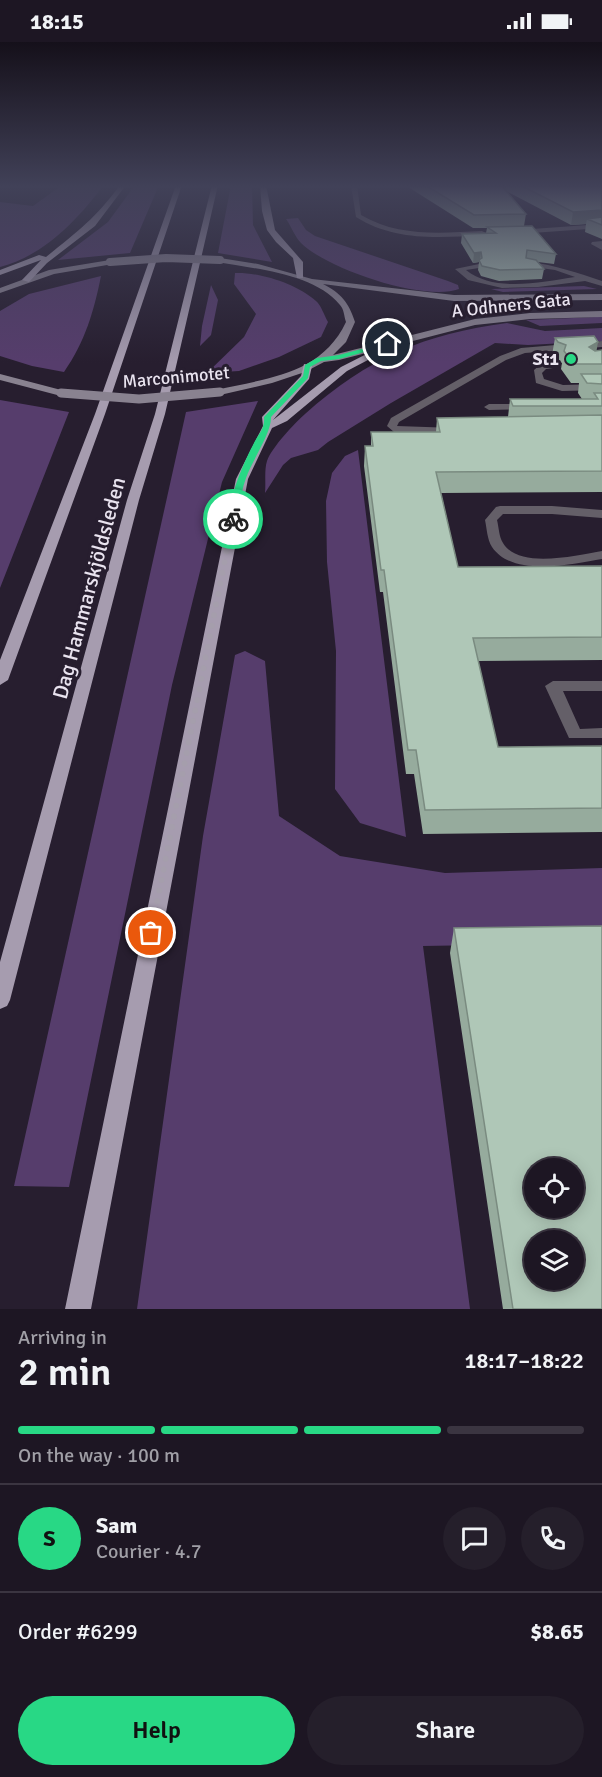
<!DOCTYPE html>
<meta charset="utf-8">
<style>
body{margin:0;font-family:Signika,sans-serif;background:#251f2b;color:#f1f3f6;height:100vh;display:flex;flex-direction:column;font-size:22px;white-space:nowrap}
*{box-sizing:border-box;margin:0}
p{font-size:20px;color:#a09fa6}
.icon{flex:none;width:33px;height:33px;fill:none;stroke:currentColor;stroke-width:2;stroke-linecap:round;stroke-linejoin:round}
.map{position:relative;height:1267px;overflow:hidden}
.panel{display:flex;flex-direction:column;background:#1d1623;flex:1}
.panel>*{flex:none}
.buttons{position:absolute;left:524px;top:1116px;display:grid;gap:12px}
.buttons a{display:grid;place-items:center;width:60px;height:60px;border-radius:50%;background:#1d1623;box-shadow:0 3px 15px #0003,0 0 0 2px #3b3541;font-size:30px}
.pin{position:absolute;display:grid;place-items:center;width:51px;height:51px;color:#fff;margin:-26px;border:3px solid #fff;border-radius:50%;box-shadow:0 2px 6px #0007}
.courier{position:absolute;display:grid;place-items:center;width:60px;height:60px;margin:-30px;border:4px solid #28d885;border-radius:50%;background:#fff;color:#222;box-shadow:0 2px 8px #0007}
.head em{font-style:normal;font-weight:600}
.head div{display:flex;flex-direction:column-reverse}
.head{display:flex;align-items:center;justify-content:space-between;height:102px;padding:0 18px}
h1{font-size:39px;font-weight:600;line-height:45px}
.bar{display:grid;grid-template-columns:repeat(4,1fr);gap:9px 6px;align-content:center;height:72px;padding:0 18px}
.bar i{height:8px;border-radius:4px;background:#3b3541}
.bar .active{background:#28d885}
.bar p{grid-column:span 4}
.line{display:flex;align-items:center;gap:15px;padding:0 18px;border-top:2px solid #3b3541}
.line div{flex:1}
.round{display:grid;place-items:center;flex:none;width:63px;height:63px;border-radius:32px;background:#251f2b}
.cta{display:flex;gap:12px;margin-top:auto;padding:12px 18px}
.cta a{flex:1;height:69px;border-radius:36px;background:#28d885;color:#111;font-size:24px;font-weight:600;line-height:69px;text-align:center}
.cta a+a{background:#251f2b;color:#f1f3f6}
.status{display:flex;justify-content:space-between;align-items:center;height:42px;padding:0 30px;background:#1d1623;direction:ltr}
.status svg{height:16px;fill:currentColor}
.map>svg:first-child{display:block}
</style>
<div class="status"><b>18:15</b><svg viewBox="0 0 49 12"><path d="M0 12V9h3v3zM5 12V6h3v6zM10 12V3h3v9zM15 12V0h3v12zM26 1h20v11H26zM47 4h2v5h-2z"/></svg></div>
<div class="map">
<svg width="602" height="1267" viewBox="0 0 602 1267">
<rect width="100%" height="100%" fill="#271e2f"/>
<!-- green -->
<path fill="#563d6c" d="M 62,143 L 104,143 C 76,179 45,213 0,225 L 0,160 L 33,164 Z
M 135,143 L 159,143 L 130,211 L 58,218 L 108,180 Z
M 231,143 L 252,143 L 253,183 L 272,220 L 218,211 Z
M 298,176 L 306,188 L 315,194 L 448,239 L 458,243 L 459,247 C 424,260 327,227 301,201 C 295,195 291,184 286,177 Z
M 235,231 C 260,230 297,242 316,259 C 321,263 324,273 328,280 L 321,295 L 279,315 L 239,329 L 207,331 L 244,295 L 256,272 L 234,242 Z
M 101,234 C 94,269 85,300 64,330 L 32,324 L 0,314 L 0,269 L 29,252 Z
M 211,243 L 218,258 L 211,293 L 200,304 L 202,284 Z
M 584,244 L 597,247 L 503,250 L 491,247 Z
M 597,275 L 602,275 L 602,281 L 540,284 L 526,278 Z
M 507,281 L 545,289 L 602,286 L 602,299 L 528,303 L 495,301 L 391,361 L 328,400 L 318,408 L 291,416 L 283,423 L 265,451 C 266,441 264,428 267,419 C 272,405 294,382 305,372 C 368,316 424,292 507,281 Z
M 0,358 L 69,370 L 0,546 Z
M 258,359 L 222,440 L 172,643 L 69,1145 L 14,1144 L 186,370 Z
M 358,408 L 406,795 L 360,781 L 335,747 L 336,609 L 327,520 L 326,459 L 332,431 L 345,414 Z
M 245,609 L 265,619 L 279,774 L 340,814 L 445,831 L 602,826 L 602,901 L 423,904 L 470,1267 L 137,1267 L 203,794 L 235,613 Z"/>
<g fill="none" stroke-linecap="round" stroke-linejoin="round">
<!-- lane -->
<path fill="#645f68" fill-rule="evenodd" d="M 351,143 L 357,143 L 361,173 C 398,195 440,191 482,189 L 486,191 L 482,193 C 438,196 394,199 356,175 Z
M 602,182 L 602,186 L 518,192 L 514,190 L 518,188 Z
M 602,199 L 602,208 L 591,202 L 592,200 Z
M 529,220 C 555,223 578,231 602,239 L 602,244 L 585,239 L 538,245 L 502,246 L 468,238 L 455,227 L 479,222 L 479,226 L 466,228 C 495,251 541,240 575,235 L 555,228 L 526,224 L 526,220 Z
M 602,299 L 602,305 L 525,311 L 506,318 L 399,380 L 397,384 L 455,386 L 460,389 L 459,391 L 394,390 L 387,384 L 391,376 L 500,314 L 521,306 Z
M 557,320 L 562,323 L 560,325 L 546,327 L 542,331 L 544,337 L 563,343 L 602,342 L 602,348 L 562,349 L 536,341 L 534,328 L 540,323 Z
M 530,362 L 534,363 L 534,367 L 489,368 L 484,365 L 489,362 Z
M 500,464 L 552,464 L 602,468 L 602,476 L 552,472 L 503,472 L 497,478 C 499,486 499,495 503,501 C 519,528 577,513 602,509 L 602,517 C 572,522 513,536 492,505 C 487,497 487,487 485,478 L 496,465 Z
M 553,639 L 602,639 L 602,649 L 563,649 L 580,687 L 602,686 L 602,696 L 569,696 L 545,644 Z"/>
<!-- secondary -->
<path fill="#898290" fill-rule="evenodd" d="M 220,216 L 258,222 L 312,237 L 454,253 L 602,252 L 602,258 L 454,259 L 323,242 C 341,251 349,261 355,280 L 346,300 L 333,313 L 475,277 L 530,271 L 602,269 L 602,275 L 530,277 L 475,283 L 339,318 L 324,320 L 305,330 L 272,341 L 220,353 L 215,350 L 216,348 C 267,336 321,333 346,280 C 344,274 344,267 340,263 C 314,231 255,227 217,220 L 216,218 Z
M 110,218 L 113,218 L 113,222 L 54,232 L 0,251 L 0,246 L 49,228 Z
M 0,332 L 65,349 L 66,351 L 61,354 L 0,338 Z"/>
<!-- primary -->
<path fill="#a69caf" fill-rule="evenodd" d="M 120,143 L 126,143 L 95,184 L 47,221 L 29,240 L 22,238 L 41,218 L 0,233 L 0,228 L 39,213 L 46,215 C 78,189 95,177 120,143 Z
M 176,143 L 182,143 L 105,372 L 8,638 L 0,643 L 0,618 L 95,372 Z
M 212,143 L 218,143 L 165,372 L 139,458 L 10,958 L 7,964 L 0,967 L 0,920 L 127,458 L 155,372 Z
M 260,143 L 266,143 L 275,188 L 303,220 L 303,236 L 297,236 L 293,216 L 276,200 L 267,188 L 262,169 Z
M 398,296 L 406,298 L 347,329 L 287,379 L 272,386 L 248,437 L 91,1267 L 65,1267 L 236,437 L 263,384 L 262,375 L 301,334 L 304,322 L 312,324 L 309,337 L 273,378 L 341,325 Z"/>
<!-- secondary-bridge-far1 -->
<path stroke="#898290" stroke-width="8" d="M 110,220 L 166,216 L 220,218"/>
<!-- secondary-bridge -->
<path stroke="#898290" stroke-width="9" d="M 61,351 L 139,357 L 220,350"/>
</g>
<!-- wall -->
<path fill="#96ab9d" d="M 405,143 L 602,143 L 602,197 L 585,190 L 586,182 L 571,183 L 506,149 L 526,172 L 524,184 L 556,212 L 554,222 L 538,220 L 544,227 L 542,237 L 499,239 L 481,234 L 478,228 L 479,220 L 473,221 L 461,201 L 462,192 L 486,191 L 487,186 L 473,186 Z
M 555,296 L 597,309 L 602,322 L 602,450 L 441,451 L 458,525 L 602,524 L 602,618 L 478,619 L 498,705 L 602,704 L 602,790 L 423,792 L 414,732 L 406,732 L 383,550 L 380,550 L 364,424 L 365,404 L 371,404 L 371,390 L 436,390 L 437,376 L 508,375 L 510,357 L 582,357 L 578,351 L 579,341 L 571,341 L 561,327 L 562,321 L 555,318 L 552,313 Z
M 454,886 L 602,1267 L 503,1267 L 450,911 Z"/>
<!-- shaded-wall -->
<path fill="#7a8b80" d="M 602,168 L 602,180 L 587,177 L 586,182 L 571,183 L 573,170 Z
M 481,210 L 480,220 L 479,218 L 479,220 L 473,221 L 474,211 Z
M 598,300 L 595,318 L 589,305 Z"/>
<!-- building -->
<path fill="#afc7b7" stroke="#7a8b80" stroke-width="1.5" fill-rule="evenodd" d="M 425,143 L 501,143 L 526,172 L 474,173 Z
M 520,143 L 602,143 L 602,168 L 573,170 Z
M 602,175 L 602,183 L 587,177 Z
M 532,184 L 556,212 L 527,208 L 526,216 L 536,218 L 544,227 L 500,228 L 482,224 L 479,218 L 482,216 L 481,210 L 474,211 L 462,192 L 496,191 L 487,185 Z
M 594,294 L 598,300 L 589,305 L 595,309 L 602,308 L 602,322 L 574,322 L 564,309 L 566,303 L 558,300 L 555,296 Z
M 581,332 L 602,332 L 602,342 L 587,341 Z
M 594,351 L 602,351 L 602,364 L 513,364 L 510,357 L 598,357 Z
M 602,373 L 602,429 L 436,430 L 458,525 L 602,524 L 602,595 L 473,596 L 498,705 L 602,704 L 602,766 L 425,768 L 416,708 L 408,708 L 384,528 L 381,528 L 365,404 L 373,404 L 371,390 L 440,390 L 437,376 Z
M 602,884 L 602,1267 L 513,1267 L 454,886 ZM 534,1126 L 573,1126 L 573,1166 L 534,1166 ZM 534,1198 L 573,1198 L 573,1238 L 534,1238 Z"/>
<!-- sky -->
<linearGradient id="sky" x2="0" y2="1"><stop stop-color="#15101a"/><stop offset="0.45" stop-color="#414158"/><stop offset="1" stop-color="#414158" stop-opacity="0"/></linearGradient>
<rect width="602" height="321" fill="url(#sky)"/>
<!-- route -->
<path fill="#28d885" d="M 388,300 L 390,303 L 339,317 L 321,319 L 310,325 L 308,336 L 271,375 C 272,390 252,419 246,436 C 241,449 240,464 237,477 L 230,479 C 227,458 244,420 254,401 C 259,391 265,387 264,375 L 303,334 L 305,323 L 317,316 L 339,313 Z"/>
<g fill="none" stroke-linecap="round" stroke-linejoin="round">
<!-- done -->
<path stroke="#a59eac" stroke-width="6" stroke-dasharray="0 10.8" d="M 151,891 L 233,477"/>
</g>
<!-- markers -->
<circle fill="#28d885" stroke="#271e2f" stroke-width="2" cx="571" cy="317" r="6"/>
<g text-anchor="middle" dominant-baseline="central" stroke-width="6" stroke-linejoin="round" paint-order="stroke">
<!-- far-street labels -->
<g font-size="18" fill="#e9e3ef" stroke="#271e2f">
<text transform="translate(511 263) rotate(-6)">A Odhners Gata</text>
<text transform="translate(176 335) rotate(-5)">Marconimotet</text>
</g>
<!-- far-poi labels -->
<g font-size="18" font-weight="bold" fill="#e9e3ef" stroke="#271e2f" text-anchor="end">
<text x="559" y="317">St1</text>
</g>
<!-- street labels -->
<g font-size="21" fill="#e9e3ef" stroke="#271e2f">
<text transform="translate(89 546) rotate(-75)">Dag Hammarskjöldsleden</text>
</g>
</g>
</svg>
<div class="buttons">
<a><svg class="icon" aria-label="locate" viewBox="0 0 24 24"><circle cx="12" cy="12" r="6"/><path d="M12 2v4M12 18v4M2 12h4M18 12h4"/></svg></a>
<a><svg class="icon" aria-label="layers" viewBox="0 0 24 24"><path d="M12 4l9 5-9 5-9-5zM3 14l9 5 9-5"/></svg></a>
</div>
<div class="pin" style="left:151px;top:891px;background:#ea580c"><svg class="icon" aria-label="bag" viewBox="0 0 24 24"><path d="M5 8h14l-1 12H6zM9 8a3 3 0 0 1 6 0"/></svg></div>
<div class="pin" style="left:388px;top:302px;background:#1f2937"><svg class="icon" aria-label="home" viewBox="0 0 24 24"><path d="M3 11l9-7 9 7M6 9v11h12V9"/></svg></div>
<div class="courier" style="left:233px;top:477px"><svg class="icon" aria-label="bike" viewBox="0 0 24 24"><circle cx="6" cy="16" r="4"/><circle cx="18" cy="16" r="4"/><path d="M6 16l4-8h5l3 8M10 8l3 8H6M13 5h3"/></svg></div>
</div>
<section class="panel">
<div class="head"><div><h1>2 min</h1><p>Arriving in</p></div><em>18:17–18:22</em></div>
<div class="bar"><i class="active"></i><i class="active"></i><i class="active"></i><i></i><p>On the way · 100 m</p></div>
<div class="line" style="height:108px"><b class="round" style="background:#28d885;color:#111">S</b><div><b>Sam</b><p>Courier · 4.7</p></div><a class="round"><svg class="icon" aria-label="chat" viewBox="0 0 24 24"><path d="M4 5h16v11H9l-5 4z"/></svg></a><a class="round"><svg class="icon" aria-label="phone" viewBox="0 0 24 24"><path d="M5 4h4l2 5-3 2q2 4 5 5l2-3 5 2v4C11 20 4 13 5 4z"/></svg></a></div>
<div class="line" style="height:78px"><div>Order #6299</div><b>$8.65</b></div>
<div class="cta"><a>Help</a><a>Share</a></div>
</section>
